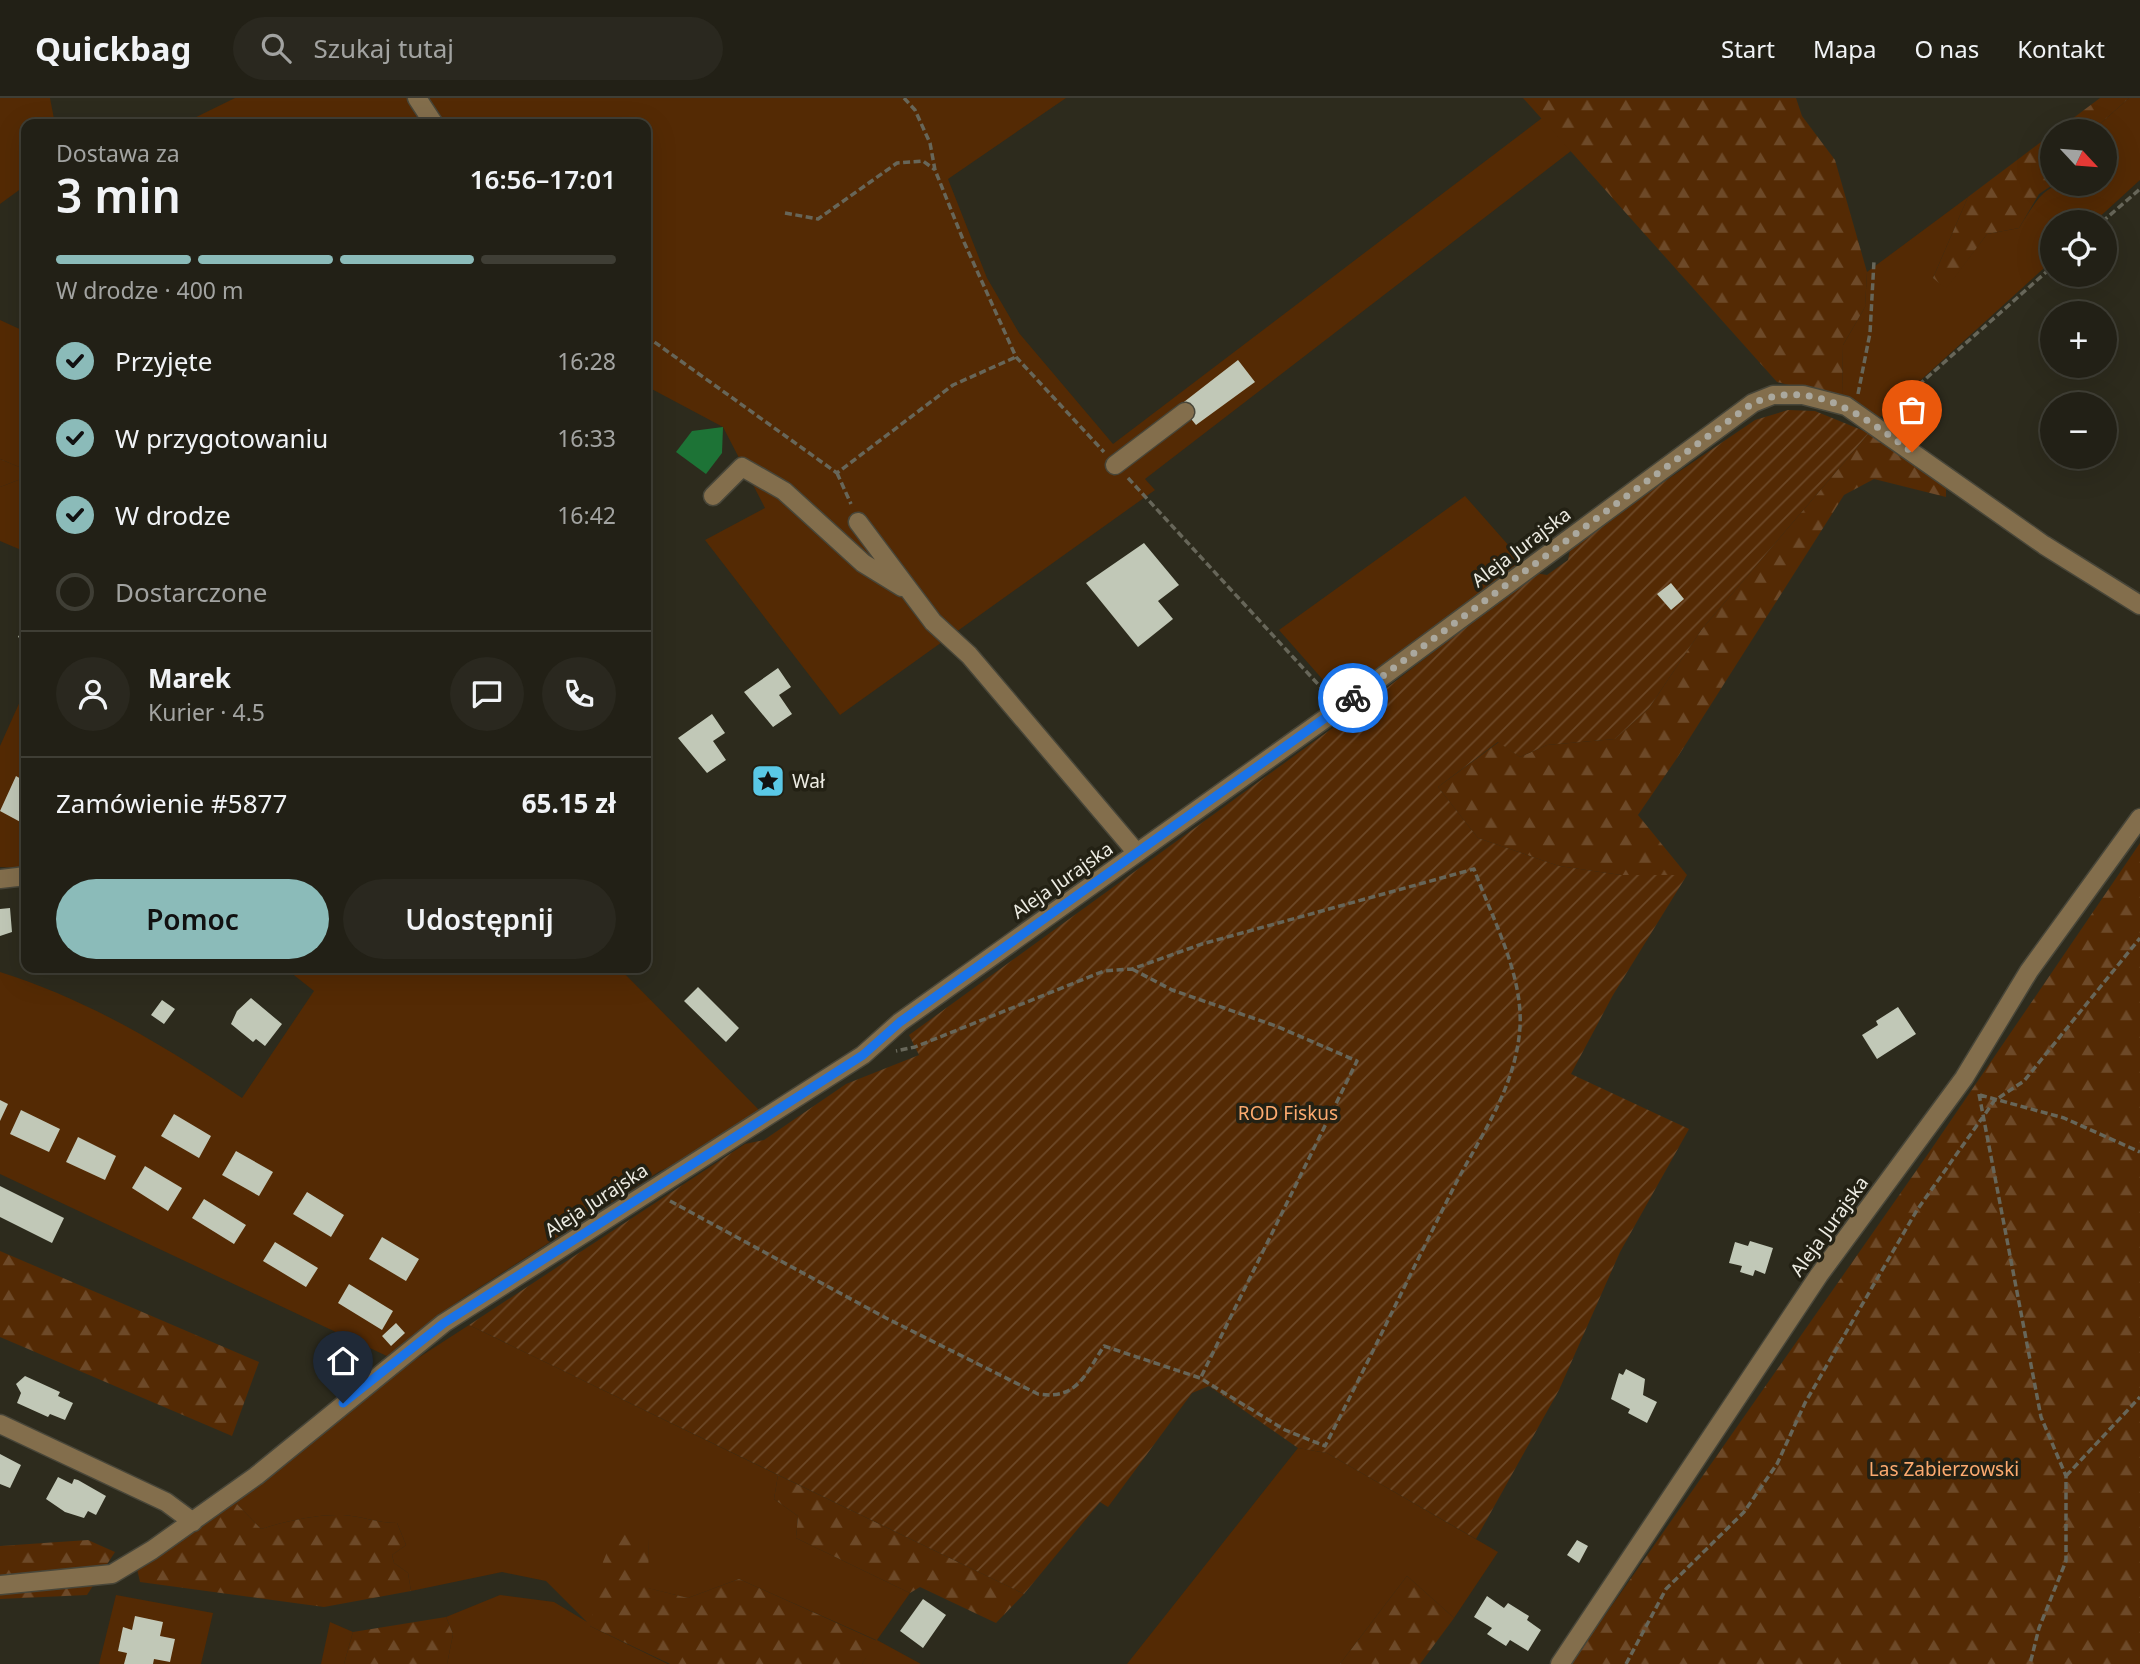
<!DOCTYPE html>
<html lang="pl">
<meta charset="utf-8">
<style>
body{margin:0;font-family:"Noto Sans",sans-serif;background:#2a281f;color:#f1f3f6;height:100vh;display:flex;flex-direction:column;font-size:26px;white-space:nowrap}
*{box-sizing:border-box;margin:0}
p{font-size:23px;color:#a2a3a1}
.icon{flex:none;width:38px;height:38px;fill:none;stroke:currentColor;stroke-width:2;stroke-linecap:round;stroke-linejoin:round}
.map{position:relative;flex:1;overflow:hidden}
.side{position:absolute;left:21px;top:21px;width:630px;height:854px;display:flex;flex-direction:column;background:#222016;border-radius:14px;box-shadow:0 7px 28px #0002,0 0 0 2px #3f3e35}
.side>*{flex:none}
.needle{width:46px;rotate:116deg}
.controls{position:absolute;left:2040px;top:21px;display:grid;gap:14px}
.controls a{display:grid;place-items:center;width:77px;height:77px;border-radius:50%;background:#222016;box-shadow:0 7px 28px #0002,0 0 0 2px #3f3e35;font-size:35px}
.pin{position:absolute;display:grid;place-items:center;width:60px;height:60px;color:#fff;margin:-72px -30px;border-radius:50% 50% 50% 0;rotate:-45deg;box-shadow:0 0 7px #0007}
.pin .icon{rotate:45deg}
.courier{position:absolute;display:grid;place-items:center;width:70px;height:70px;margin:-35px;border:5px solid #1a73e8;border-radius:50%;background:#fff;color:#222;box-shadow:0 2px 9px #0007}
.summary em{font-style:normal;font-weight:600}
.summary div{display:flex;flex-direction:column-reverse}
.summary{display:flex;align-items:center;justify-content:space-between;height:119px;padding:0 35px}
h1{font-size:46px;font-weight:600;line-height:52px}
.bar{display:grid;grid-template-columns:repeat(4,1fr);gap:10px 7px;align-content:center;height:84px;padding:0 35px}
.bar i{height:9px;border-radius:5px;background:#3f3e35}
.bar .current{background:#8bbbb9}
.bar p{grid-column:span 4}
.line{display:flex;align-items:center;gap:18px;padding:0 35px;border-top:2px solid #3f3e35}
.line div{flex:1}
.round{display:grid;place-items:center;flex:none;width:74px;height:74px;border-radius:37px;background:#2a281f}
ol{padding:0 35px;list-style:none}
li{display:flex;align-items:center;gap:21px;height:77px}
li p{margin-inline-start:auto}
li .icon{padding:7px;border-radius:50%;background:#8bbbb9;color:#111;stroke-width:4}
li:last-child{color:#a2a3a1}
li i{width:38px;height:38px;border:4px solid #3f3e35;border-radius:50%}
.button{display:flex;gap:14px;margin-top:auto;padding:14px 35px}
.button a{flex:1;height:80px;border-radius:42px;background:#8bbbb9;color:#111;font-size:28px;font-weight:600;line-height:80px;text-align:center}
.button a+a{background:#2a281f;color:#f1f3f6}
header{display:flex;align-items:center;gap:42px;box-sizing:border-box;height:98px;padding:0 35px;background:#222016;border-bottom:2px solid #3f3e35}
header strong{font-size:33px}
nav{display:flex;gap:38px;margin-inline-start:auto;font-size:24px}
.search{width:490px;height:63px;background:#2a281f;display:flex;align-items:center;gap:18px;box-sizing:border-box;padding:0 24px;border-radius:38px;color:#a2a3a1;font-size:26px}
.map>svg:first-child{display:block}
</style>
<header>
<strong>Quickbag</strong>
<div class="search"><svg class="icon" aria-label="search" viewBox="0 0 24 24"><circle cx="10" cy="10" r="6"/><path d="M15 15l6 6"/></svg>Szukaj tutaj</div>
<nav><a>Start</a><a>Mapa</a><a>O nas</a><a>Kontakt</a></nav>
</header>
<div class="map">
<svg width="2140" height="1566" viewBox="0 0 2140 1566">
<defs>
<pattern id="forest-firs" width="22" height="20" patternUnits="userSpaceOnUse" patternTransform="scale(1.75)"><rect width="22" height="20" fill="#542a04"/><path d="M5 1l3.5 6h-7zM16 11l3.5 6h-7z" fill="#6d4928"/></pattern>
<pattern id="garden-furrows" width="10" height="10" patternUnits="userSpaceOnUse" patternTransform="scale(1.75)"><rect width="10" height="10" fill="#542a04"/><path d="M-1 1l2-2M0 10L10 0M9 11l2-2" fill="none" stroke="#6d4928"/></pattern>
</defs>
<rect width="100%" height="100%" fill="#2d2b1d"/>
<!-- grass -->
<path fill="#542a04" d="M 0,0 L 50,0 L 55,26 L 26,26 L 26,87 L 0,106 Z
M 235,0 L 411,0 L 427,26 L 182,26 Z
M 427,0 L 1066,0 L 948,81 L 987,180 L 1019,235 L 1113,346 L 1542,20 L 1571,53 L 1145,381 L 1155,392 L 840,617 L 705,442 L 765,410 L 723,329 L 646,288 L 646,26 L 445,26 Z
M 2129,0 L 2140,0 L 2140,82 L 2094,124 L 2053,124 L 2053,162 L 1879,320 L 1842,300 L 1843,247 L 1865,209 L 1867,174 L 1968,99 L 1933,180 L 1946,190 L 1987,136 L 2019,130 C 2049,81 2049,86 2105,86 L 2105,33 L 2092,33 Z
M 0,222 L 26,234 L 26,372 L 0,361 Z
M 26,379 L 26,454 L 0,443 L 0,389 Z
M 1465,398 L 1525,466 L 1339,600 L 1279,532 Z
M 26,590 L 26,766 L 17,770 L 0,769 L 0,648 Z
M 285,870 L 619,870 L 761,1014 L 683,1063 L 660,1073 L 460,1202 L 391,1260 L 0,1076 L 0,874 C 89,902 165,948 242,1000 L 314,893 Z
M 469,1227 L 778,1377 L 774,1401 L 798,1418 L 796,1440 L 910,1495 L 877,1542 L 921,1566 L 862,1566 L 876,1542 L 739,1481 L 688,1500 L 647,1490 L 649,1440 L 590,1528 L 668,1566 L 447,1566 L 453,1536 L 446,1519 L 500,1497 L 554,1504 L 587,1524 L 546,1483 L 502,1474 L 411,1493 L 408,1475 L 394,1465 L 392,1457 L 406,1447 L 397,1425 C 378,1425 361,1418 343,1417 C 317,1416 286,1423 261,1431 L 235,1404 L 381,1284 Z
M 1298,1350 L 1327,1355 L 1498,1454 L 1454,1520 L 1407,1478 L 1340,1566 L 1127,1566 Z
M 116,1497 L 213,1515 L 201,1566 L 99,1566 Z
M 330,1524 L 353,1534 L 344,1566 L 321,1566 Z"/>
<!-- forest -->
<path fill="url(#forest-firs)" d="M 1523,0 L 1796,0 L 1802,18 L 1835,62 L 1867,174 L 1865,209 L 1843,247 L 1842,300 L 1777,284 Z
M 2100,0 L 2129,0 L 2092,33 L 2056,33 Z
M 2053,35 L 2054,86 L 2039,96 L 2019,130 L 1987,136 L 1946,191 L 1933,180 L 1968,99 Z
M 1869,335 L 1946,383 L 1946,399 L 1874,381 L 1844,397 L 1677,660 L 1638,717 L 1687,777 L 1621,777 L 1559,768 L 1478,740 L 1438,689 L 1499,644 L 1520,659 L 1547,647 L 1615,641 L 1649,610 L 1702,531 Z
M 0,361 L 26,372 L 26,379 L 0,389 Z
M 2140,745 L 2140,1566 L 1571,1566 L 1930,1053 Z
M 0,1153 L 259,1264 L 232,1338 L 0,1239 Z
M 778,1377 L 1024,1496 L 996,1525 L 920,1489 L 910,1495 L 796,1440 L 798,1418 L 774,1401 Z
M 235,1404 L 261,1431 C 286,1423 317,1416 343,1417 C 361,1418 378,1425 397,1425 L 406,1447 L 392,1457 L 394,1465 L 408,1475 L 411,1493 L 324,1509 L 140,1484 L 137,1471 Z
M 619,1425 L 649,1440 L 648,1490 L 688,1500 L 739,1481 L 877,1543 L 862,1566 L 670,1566 L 590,1528 L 603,1464 Z
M 88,1442 L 115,1454 L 87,1497 L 0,1501 L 0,1448 Z
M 1407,1478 L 1454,1520 L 1420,1566 L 1340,1566 Z
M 446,1519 L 453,1536 L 447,1566 L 344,1566 L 353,1534 Z"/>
<!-- garden -->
<path fill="url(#garden-furrows)" d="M 1788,312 L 1815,313 L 1869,335 L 1702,531 L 1649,610 L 1615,641 L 1547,647 L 1520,659 L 1498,644 L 1438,689 L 1478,740 L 1559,768 L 1621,777 L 1687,777 L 1613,897 L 1571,976 L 1689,1031 L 1620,1154 L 1559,1292 L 1476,1441 L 1327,1355 L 1298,1350 L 1209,1288 L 1192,1295 L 1108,1409 L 1100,1404 L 1024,1496 L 469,1227 L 745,1046 L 764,1042 L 846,986 L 919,957 L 909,937 L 1370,603 L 1535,475 L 1547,477 L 1568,462 L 1571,447 L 1755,322 Z"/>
<!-- water -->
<path fill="#1d7336" d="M 723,329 L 722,355 L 706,376 L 676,354 L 692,333 Z"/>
<!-- building -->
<path fill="#c1c8b7" d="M 1238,262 L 1255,284 L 1196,327 L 1180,307 Z
M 1144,445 L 1179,487 L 1158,503 L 1173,521 L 1138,549 L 1086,485 Z
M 1671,485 L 1684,501 L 1671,512 L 1657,496 Z
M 26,524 L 26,544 L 18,539 Z
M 778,570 L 791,589 L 779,597 L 792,616 L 773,629 L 744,594 Z
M 712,616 L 725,635 L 713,643 L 726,662 L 707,675 L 678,640 Z
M 16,678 L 26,684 L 26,727 L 0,713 Z
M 10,810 L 12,834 L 0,838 L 0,811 Z
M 698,889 L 739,930 L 726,944 L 684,903 Z
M 251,900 L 282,926 L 265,948 L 256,941 L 253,944 L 231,926 L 237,913 Z
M 162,902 L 175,911 L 164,926 L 151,917 Z
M 1898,909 L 1916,936 L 1877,961 L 1862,937 L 1878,927 L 1876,923 Z
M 0,1002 L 8,1006 L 0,1023 Z
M 21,1012 L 60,1031 L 49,1054 L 10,1036 Z
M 174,1016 L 211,1038 L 199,1060 L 161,1038 Z
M 78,1039 L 116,1058 L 105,1082 L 66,1064 Z
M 236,1053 L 273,1074 L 259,1098 L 222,1077 Z
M 145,1068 L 182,1090 L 168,1113 L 132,1090 Z
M 0,1088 L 64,1120 L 52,1145 L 0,1119 Z
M 307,1094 L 344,1117 L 331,1139 L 293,1116 Z
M 204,1101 L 246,1127 L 234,1146 L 192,1120 Z
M 382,1139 L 419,1161 L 406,1183 L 369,1161 Z
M 1750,1143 L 1773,1150 L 1765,1176 L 1755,1172 L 1753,1178 L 1740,1174 L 1742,1168 L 1729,1165 L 1735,1144 L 1748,1148 Z
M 275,1144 L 318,1170 L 306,1189 L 263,1163 Z
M 349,1186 L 393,1213 L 382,1232 L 338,1205 Z
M 396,1225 L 405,1235 L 391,1248 L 382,1238 Z
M 1626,1271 L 1645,1281 L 1643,1297 L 1657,1304 L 1647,1325 L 1628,1315 L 1630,1311 L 1611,1301 L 1619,1275 L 1623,1277 Z
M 25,1278 L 60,1294 L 58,1298 L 73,1305 L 65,1322 L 50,1316 L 48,1319 L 17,1305 L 21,1295 L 16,1286 Z
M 0,1356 L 21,1367 L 10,1390 L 0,1386 Z
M 58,1379 L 72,1386 L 74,1381 L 78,1382 L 106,1398 L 96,1417 L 88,1413 L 84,1420 L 65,1414 L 46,1401 Z
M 1577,1442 L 1588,1448 L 1579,1465 L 1567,1457 Z
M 1487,1498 L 1504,1510 L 1508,1505 L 1529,1518 L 1527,1522 L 1541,1532 L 1528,1553 L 1510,1542 L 1506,1548 L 1487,1536 L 1492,1530 L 1474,1519 Z
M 923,1501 L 946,1517 L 923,1550 L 900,1533 Z
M 135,1518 L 163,1524 L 160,1538 L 175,1541 L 170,1564 L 154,1561 L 153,1566 L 124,1566 L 127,1555 L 118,1553 L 123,1529 L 132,1532 Z"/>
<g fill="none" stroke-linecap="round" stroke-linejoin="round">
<defs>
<path id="minor" d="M 417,0 L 434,26
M 1115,367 L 1185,314
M 713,398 L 742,369 L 784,393 L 863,465 L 902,489
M 858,424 L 933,524 L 969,557 L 1137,755
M 0,781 L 26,778
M 0,1326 L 166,1404 L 193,1424
M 0,1487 L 112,1476 L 152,1452 L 256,1378 L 444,1225 L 863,957 L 900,924 L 1340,610 L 1753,305 L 1773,297 L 1803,297 L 1846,308 L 2044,447 L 2140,507
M 1560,1566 L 1819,1177 L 1964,980 L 2029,873 L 2140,720"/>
</defs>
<!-- minor casing -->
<use href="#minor" stroke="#484639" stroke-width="21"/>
<!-- path -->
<path stroke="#676659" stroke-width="3.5" stroke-dasharray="7 3.5" stroke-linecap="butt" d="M 904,0 L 915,12 L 930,45 L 935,72 L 964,144 L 1016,259 L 1104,354
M 785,115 L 818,121 L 897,65 L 923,63 L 934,71
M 2102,124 L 2140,91
M 646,238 L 837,375 L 953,287 L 1016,259
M 1858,296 L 1870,235 L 1874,163
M 1887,315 L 2053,168
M 837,375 L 851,406
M 1128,380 L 1327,596
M 1132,871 L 1172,892 L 1276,928 L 1357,963 L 1201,1279
M 1979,996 L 2041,1319 L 2066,1378 L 2066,1463 L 2039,1530 L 2030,1566
M 1980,997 L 2064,1020 L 2140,1054
M 670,1103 L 886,1220 L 1038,1296 C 1077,1302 1085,1277 1104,1248 L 1200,1280 L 1285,1332 L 1325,1348 C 1370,1261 1412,1172 1456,1085 C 1483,1034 1516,988 1520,929 C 1523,876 1492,820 1474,771 L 1202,846 L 1132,871 L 1104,873 L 915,949 L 896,953
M 2066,1378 L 2140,1299
M 1626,1566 L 1666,1491 L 1744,1414 L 1777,1366 L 1805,1305 L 1917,1112 L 1985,1016 L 1994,1003 L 2024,983 L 2140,840"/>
<!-- minor -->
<use href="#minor" stroke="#836e4c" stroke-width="18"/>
</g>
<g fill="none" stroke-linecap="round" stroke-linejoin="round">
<!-- done -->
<path stroke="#aaa89e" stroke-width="7" stroke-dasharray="0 12.6" d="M 1353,600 L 1753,305 C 1815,279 1864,319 1912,354"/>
<!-- route -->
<path stroke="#1a73e8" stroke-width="9" d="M 343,1305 L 444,1225 L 863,957 L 900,924 L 1353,600"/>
</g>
<!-- icons -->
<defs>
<symbol id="sight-square" viewBox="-11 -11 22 22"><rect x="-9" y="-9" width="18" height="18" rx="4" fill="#5ac8e6" stroke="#232114"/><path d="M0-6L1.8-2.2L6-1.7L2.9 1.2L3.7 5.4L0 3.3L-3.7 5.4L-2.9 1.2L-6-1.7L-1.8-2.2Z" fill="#111"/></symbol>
</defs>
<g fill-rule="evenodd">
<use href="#sight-square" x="749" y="664" width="38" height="38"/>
</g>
<g text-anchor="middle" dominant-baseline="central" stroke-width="7" stroke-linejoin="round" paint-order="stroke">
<!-- street labels -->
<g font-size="19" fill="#edece3" stroke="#232114">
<text transform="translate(1521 449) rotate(-37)">Aleja Jurajska</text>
<text transform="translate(1062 782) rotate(-35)">Aleja Jurajska</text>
<text transform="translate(596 1102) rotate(-33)">Aleja Jurajska</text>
<text transform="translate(1829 1128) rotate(-54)">Aleja Jurajska</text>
</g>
<!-- poi labels -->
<g font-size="19" fill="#edece3" stroke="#232114" text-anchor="start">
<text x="792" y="683">Wał</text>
</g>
<!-- park labels -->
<g font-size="19" fill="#fcaa6f" stroke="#232114">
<text x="1288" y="1015">ROD Fiskus</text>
<text x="1944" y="1371">Las Zabierzowski</text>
</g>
</g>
</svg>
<div class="controls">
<a><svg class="needle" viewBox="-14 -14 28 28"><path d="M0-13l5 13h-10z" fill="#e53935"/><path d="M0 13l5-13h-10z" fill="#a2a3a1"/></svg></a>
<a><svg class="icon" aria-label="locate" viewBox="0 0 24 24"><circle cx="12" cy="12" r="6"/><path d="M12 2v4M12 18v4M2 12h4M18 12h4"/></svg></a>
<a>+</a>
<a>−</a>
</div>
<div class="pin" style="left:1912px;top:354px;background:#ea580c"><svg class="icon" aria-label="bag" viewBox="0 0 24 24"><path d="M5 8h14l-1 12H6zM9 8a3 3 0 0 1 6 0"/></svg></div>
<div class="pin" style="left:343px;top:1305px;background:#1f2937"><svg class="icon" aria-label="home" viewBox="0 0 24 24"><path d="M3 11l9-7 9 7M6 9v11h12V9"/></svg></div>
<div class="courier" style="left:1353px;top:600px"><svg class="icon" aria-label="bike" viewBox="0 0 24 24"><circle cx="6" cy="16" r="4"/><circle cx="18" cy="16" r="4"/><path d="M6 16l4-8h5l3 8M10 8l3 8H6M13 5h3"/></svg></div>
<section class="side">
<div class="summary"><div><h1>3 min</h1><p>Dostawa za</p></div><em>16:56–17:01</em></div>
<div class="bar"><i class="current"></i><i class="current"></i><i class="current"></i><i></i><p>W drodze · 400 m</p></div>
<ol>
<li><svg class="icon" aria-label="check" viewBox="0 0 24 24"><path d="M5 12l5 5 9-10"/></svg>Przyjęte<p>16:28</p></li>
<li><svg class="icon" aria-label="check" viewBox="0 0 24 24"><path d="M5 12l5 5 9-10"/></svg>W przygotowaniu<p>16:33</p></li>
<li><svg class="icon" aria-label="check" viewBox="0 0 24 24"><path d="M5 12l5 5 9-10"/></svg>W drodze<p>16:42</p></li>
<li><i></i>Dostarczone</li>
</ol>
<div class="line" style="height:126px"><a class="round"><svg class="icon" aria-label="person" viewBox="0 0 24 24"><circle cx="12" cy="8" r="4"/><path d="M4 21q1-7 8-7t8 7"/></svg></a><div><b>Marek</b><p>Kurier · 4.5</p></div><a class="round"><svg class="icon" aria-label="chat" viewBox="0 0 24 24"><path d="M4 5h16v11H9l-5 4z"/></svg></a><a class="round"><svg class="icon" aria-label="phone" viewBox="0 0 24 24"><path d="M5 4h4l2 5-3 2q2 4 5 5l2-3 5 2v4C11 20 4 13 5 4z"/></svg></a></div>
<div class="line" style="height:91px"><div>Zamówienie #5877</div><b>65.15 zł</b></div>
<div class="button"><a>Pomoc</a><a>Udostępnij</a></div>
</section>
</div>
